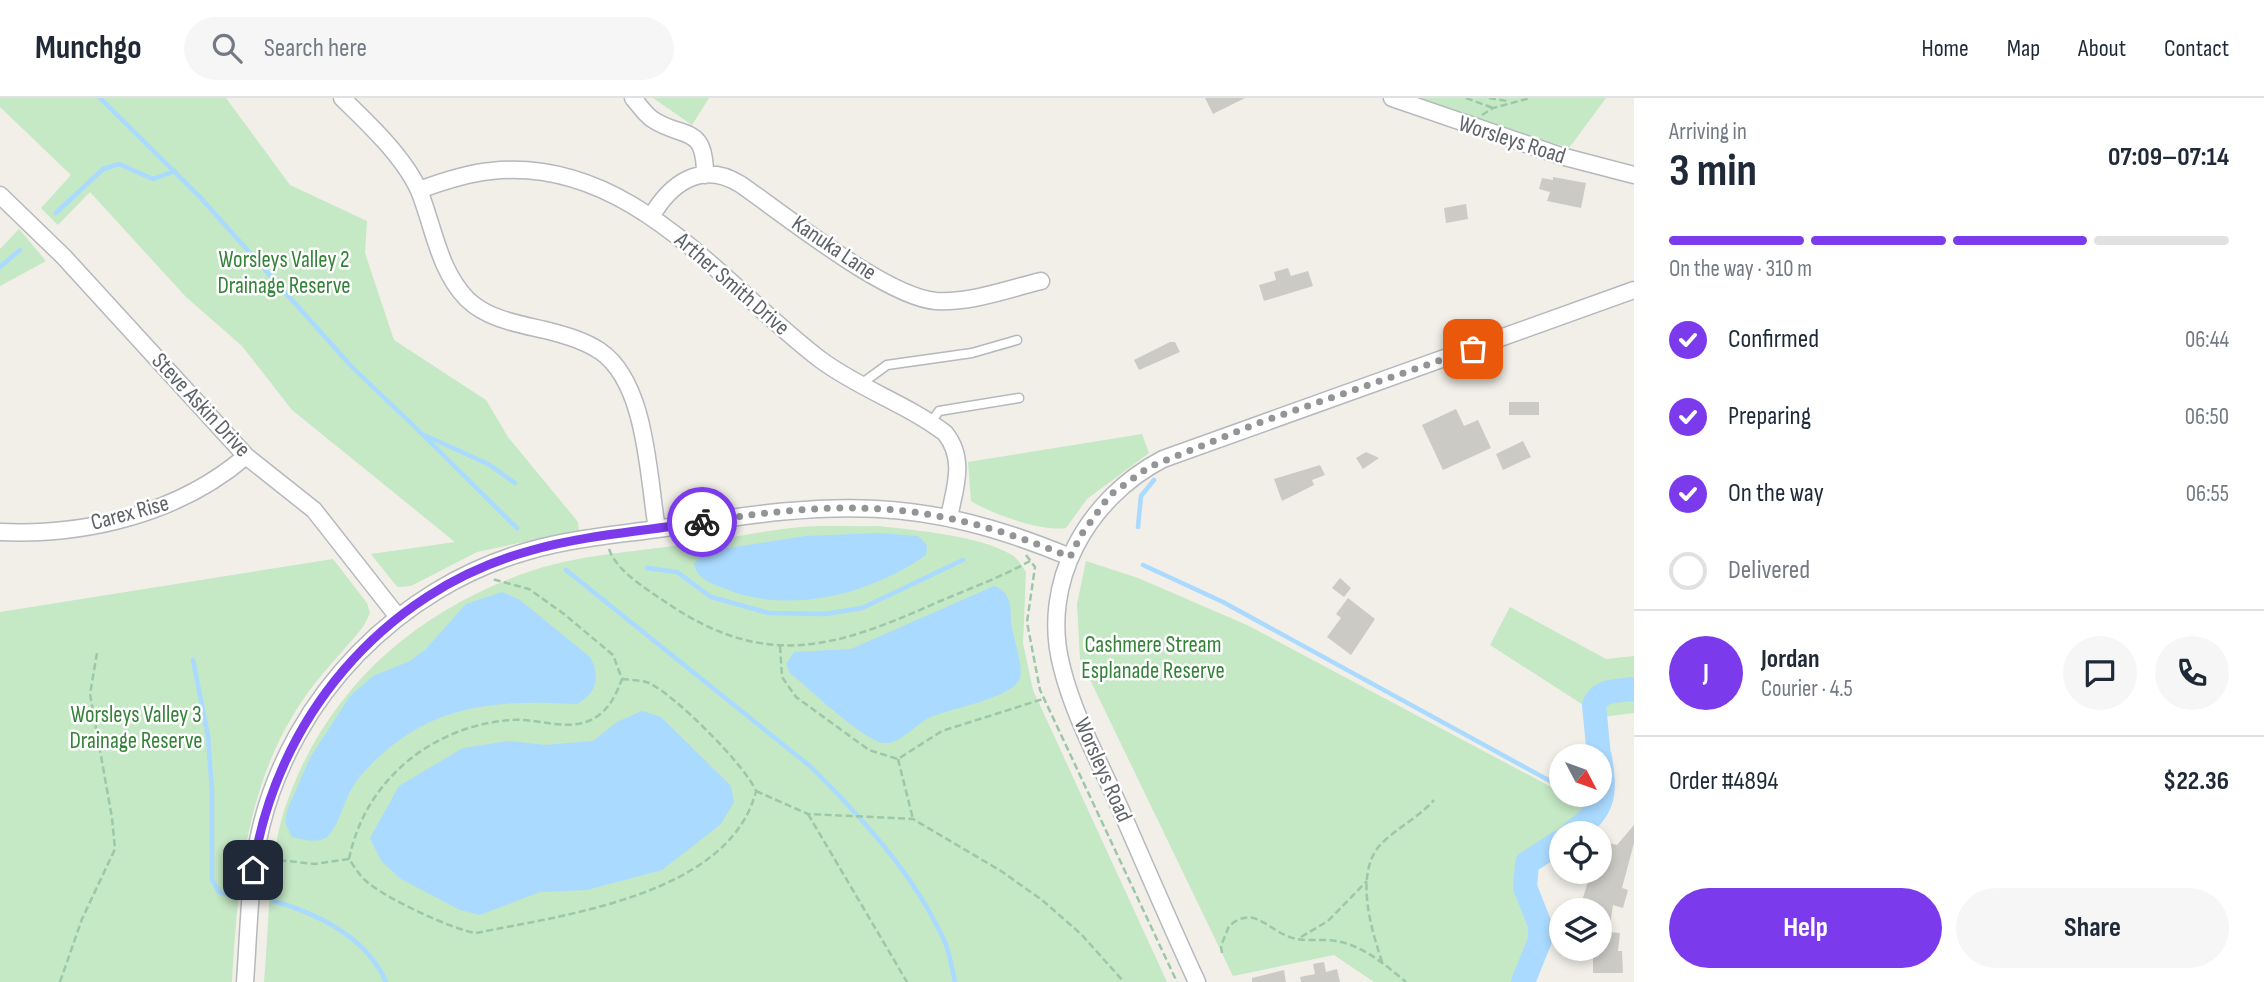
<!DOCTYPE html>
<meta charset="utf-8">
<style>
body{margin:0;font-family:"Sofia Sans Condensed",sans-serif;background:#f6f6f7;color:#1f2937;height:100vh;display:flex;flex-direction:column;font-size:26px;white-space:nowrap}
*{box-sizing:border-box;margin:0}
p{font-size:23px;color:#747a83}
.icon{flex:none;width:38px;height:38px;fill:none;stroke:currentColor;stroke-width:2;stroke-linecap:round;stroke-linejoin:round}
.map{position:relative;flex:1;overflow:hidden}
.side{display:flex;flex-direction:column;background:#fff;width:630px}
.side>*{flex:none}
.needle{width:46px;rotate:131deg}
.buttons{position:absolute;left:1549px;top:646px;display:grid;gap:14px}
.buttons a{display:grid;place-items:center;width:63px;height:63px;border-radius:50%;background:#fff;box-shadow:0 4px 10px #0003;font-size:35px}
.pin{position:absolute;display:grid;place-items:center;width:60px;height:60px;color:#fff;margin:-30px;border-radius:14px;box-shadow:0 4px 10px #0006}
.courier{position:absolute;display:grid;place-items:center;width:70px;height:70px;margin:-35px;border:5px solid #7c3aed;border-radius:50%;background:#fff;color:#222;box-shadow:0 2px 9px #0007}
.summary em{font-style:normal;font-weight:700}
.summary div{display:flex;flex-direction:column-reverse}
.summary{display:flex;align-items:center;justify-content:space-between;height:119px;padding:0 35px}
h1{font-size:46px;font-weight:700;line-height:52px}
.bar{display:grid;grid-template-columns:repeat(4,1fr);gap:10px 7px;align-content:center;height:84px;padding:0 35px}
.bar i{height:9px;border-radius:5px;background:#e0e1e3}
.bar .current{background:#7c3aed}
.bar p{grid-column:span 4}
.line{display:flex;align-items:center;gap:18px;padding:0 35px;border-top:2px solid #e0e1e3}
.line div{flex:1}
.round{display:grid;place-items:center;flex:none;width:74px;height:74px;border-radius:37px;background:#f6f6f7}
ol{padding:0 35px;list-style:none}
li{display:flex;align-items:center;gap:21px;height:77px}
li p{margin-inline-start:auto}
li .icon{padding:7px;border-radius:50%;background:#7c3aed;color:#fff;stroke-width:4}
li:last-child{color:#747a83}
li i{width:38px;height:38px;border:4px solid #e0e1e3;border-radius:50%}
.action{display:flex;gap:14px;margin-top:auto;padding:14px 35px}
.action a{flex:1;height:80px;border-radius:42px;background:#7c3aed;color:#fff;font-size:28px;font-weight:700;line-height:80px;text-align:center}
.action a+a{background:#f6f6f7;color:#1f2937}
header{display:flex;align-items:center;gap:42px;box-sizing:border-box;height:98px;padding:0 35px;background:#fff;border-bottom:2px solid #e0e1e3}
header strong{font-size:33px}
nav{display:flex;gap:38px;margin-inline-start:auto;font-size:24px}
.search{width:490px;height:63px;background:#f6f6f7;display:flex;align-items:center;gap:18px;box-sizing:border-box;padding:0 24px;border-radius:38px;color:#747a83;font-size:26px}
main{display:flex;flex:1;min-height:0}
.map>svg:first-child{display:block}
</style>
<header>
<strong>Munchgo</strong>
<div class="search"><svg class="icon" aria-label="search" viewBox="0 0 24 24"><circle cx="10" cy="10" r="6"/><path d="M15 15l6 6"/></svg>Search here</div>
<nav><a>Home</a><a>Map</a><a>About</a><a>Contact</a></nav>
</header>
<main>
<div class="map">
<svg width="1634" height="884" viewBox="0 0 1634 884">
<rect width="100%" height="100%" fill="#f1efe8"/>
<!-- green -->
<path fill="#c5e8c5" d="M 0,0 L 226,0 L 290,87 L 367,123 L 365,155 L 394,242 L 486,302 L 508,339 L 578,424 L 579,432 L 477,454 L 411,488 L 398,489 L 394,485 L 371,456 L 455,444 L 292,312 L 242,248 L 186,199 L 90,94 L 58,127 L 41,110 L 71,77 L 0,9 Z
M 653,0 L 709,0 L 692,27 Z
M 1411,0 L 1606,0 L 1569,50 Z
M 19,131 L 46,163 L 0,188 L 0,151 Z
M 1142,336 L 1149,355 L 1087,401 L 1066,430 C 1042,434 992,416 971,403 L 968,364 Z
M 879,428 C 918,433 978,437 1012,457 C 1018,461 1022,468 1026,474 L 1023,545 L 1033,592 L 1167,884 L 264,884 C 269,831 268,766 283,716 C 322,594 414,512 534,472 C 580,457 632,454 680,447 C 719,442 760,433 800,429 C 826,427 853,429 879,428 Z
M 333,461 L 367,505 L 370,515 L 363,529 C 343,554 320,576 302,603 C 245,688 238,785 232,884 L 0,884 L 0,514 Z
M 1086,463 L 1138,480 L 1247,527 L 1598,714 L 1572,735 L 1561,735 L 1561,743 L 1527,765 L 1525,789 L 1540,827 L 1540,842 L 1523,884 L 1374,884 L 1334,857 L 1233,878 L 1080,561 L 1077,506 Z
M 1510,509 L 1606,561 L 1634,558 L 1634,615 L 1602,619 L 1490,547 Z"/>
<!-- water -->
<path fill="#aadaff" d="M 879,435 L 918,438 L 927,447 L 926,457 C 871,496 790,517 726,491 C 711,485 698,482 694,466 L 703,454 L 806,438 Z
M 994,488 C 1010,493 1011,508 1011,523 C 1012,537 1024,570 1020,580 C 1013,601 949,610 929,620 C 914,627 896,651 879,644 C 853,633 813,594 790,575 L 786,566 L 794,554 L 851,551 Z
M 502,494 L 520,502 L 590,559 C 601,579 597,595 577,606 C 524,603 467,603 420,629 C 396,642 366,667 352,690 C 344,703 339,727 328,738 C 318,747 303,741 292,739 L 285,724 L 288,710 L 310,660 L 350,598 L 373,578 L 410,563 L 426,551 L 466,506 Z
M 642,613 L 661,619 L 731,688 L 734,704 L 721,726 L 662,772 L 587,792 L 540,794 L 480,817 L 460,812 L 401,781 L 381,763 L 370,740 L 399,688 L 463,650 L 509,643 L 545,647 L 593,643 L 617,624 Z"/>
<g fill="none" stroke-linecap="round" stroke-linejoin="round">
<!-- stream -->
<path stroke="#aadaff" stroke-width="4.5" d="M 100,0 L 200,99 L 351,268 L 422,336 L 488,366 L 515,385
M 56,115 L 103,71 L 119,66 L 153,81 L 175,73
M 0,169 L 20,152
M 425,339 L 517,430
M 1138,429 L 1141,398 L 1154,382
M 1143,467 L 1223,504 L 1561,689
M 647,470 L 677,474 L 711,499 L 769,515 L 825,516 L 862,510 L 963,462
M 566,472 L 811,669 C 863,721 913,775 944,842 C 950,855 952,871 955,884
M 193,562 L 208,638 L 212,693 L 212,782 L 219,794 L 238,800
M 1574,696 L 1599,710
M 274,803 C 318,816 367,840 386,884"/>
<!-- river -->
<path stroke="#aadaff" stroke-width="24" d="M 1599,658 L 1594,607 C 1599,591 1619,593 1634,591
M 1572,735 C 1605,711 1606,698 1600,659
M 1523,884 L 1540,842 L 1540,827 L 1525,789 L 1527,765 L 1561,743"/>
</g>
<!-- building -->
<path fill="#cccac5" d="M 1205,0 L 1245,0 L 1213,16 Z
M 1553,79 L 1586,85 L 1581,110 L 1547,103 L 1550,94 L 1539,91 L 1542,80 L 1553,82 Z
M 1466,106 L 1468,121 L 1446,125 L 1444,110 Z
M 1288,170 L 1291,178 L 1308,173 L 1313,188 L 1264,203 L 1259,187 L 1276,182 L 1274,174 Z
M 1170,244 L 1175,244 L 1180,254 L 1139,272 L 1134,262 Z
M 1509,304 L 1539,304 L 1539,317 L 1509,317 Z
M 1456,311 L 1464,328 L 1478,322 L 1491,350 L 1443,372 L 1422,327 Z
M 1523,343 L 1531,359 L 1503,372 L 1496,356 Z
M 1366,354 L 1379,360 L 1363,371 L 1356,360 Z
M 1320,367 L 1325,377 L 1312,382 L 1314,387 L 1282,403 L 1274,381 Z
M 1340,480 L 1351,490 L 1344,499 L 1332,490 Z
M 1348,500 L 1375,521 L 1351,557 L 1327,539 L 1341,520 L 1336,516 Z
M 1634,727 L 1634,745 L 1622,790 L 1628,792 L 1623,810 L 1613,807 L 1609,834 L 1620,835 L 1618,853 L 1622,853 L 1623,875 L 1593,875 L 1593,853 L 1600,853 L 1600,808 L 1582,803 L 1591,774 L 1600,774 L 1600,743 L 1617,747 Z
M 1324,864 L 1326,874 L 1337,871 L 1340,884 L 1301,884 L 1300,879 L 1315,876 L 1313,866 Z
M 1284,872 L 1286,884 L 1252,884 L 1252,880 Z"/>
<g fill="none" stroke-linecap="round" stroke-linejoin="round">
<defs>
<path id="lane" d="M 861,286 L 887,267 L 972,255 L 1017,242
M 931,324 L 939,313 L 1019,300"/>
<path id="street" d="M 342,0 C 368,25 406,61 420,95 C 434,131 439,172 467,201 C 487,221 519,226 545,232 C 565,237 583,242 600,253 C 647,285 648,379 657,431
M 633,0 C 639,7 645,16 652,21 C 683,42 705,25 705,77
M 1392,0 L 1561,58 L 1634,77
M 419,92 C 441,84 467,75 491,73 C 631,58 722,187 821,262 C 860,291 907,306 945,335 C 966,361 955,390 949,419
M 0,97 L 64,159 L 246,358 L 314,412 L 398,519
M 651,119 C 670,86 701,62 740,86 C 785,117 886,199 936,203 C 971,205 1008,191 1041,183
M 0,434 C 87,438 180,415 246,358
M 245,884 C 249,832 249,779 261,729 C 293,598 398,490 528,453 C 576,439 628,436 677,428 C 833,403 921,397 1070,459
M 1197,884 C 1170,826 1145,767 1119,708 C 1099,663 1074,618 1062,570 C 1039,484 1088,400 1163,361 L 1634,192"/>
</defs>
<!-- lane casing -->
<use href="#lane" stroke="#b5b8bc" stroke-width="11"/>
<!-- street casing -->
<use href="#street" stroke="#b5b8bc" stroke-width="19"/>
<!-- path -->
<path stroke="#9cc7a9" stroke-width="2.5" stroke-dasharray="7 3.5" stroke-linecap="butt" d="M 1466,0 L 1493,10
M 1489,0 L 1507,3
M 1482,17 L 1493,10 L 1530,0
M 609,451 C 617,474 648,492 667,505 C 767,573 837,549 938,504 C 969,491 1001,479 1030,463
M 1026,457 L 1035,469 L 1027,524 L 1040,592 L 1177,884
M 780,548 L 782,579 L 796,599 L 869,652 L 898,661 L 942,633 L 1043,601
M 898,661 L 913,721
M 756,693 L 808,716 L 913,721 L 1001,773 L 1042,802 L 1081,836 L 1124,884
M 808,716 L 907,884
M 269,761 L 315,766 L 349,761 C 354,768 359,777 366,783 C 383,799 453,832 476,835 C 564,817 730,797 756,693 C 745,667 675,597 649,585 C 641,582 631,582 622,581
M 349,761 C 365,682 432,628 511,622 C 535,620 563,632 586,624 C 606,617 615,600 622,581 L 613,557 L 564,516 L 529,491 L 492,481
M 1301,839 L 1328,823 L 1367,783
M 1222,855 L 1221,848 L 1229,828 C 1253,808 1264,828 1287,838 C 1302,845 1320,840 1336,843 C 1364,848 1384,866 1406,884
M 1382,864 C 1371,830 1353,772 1383,744 C 1400,728 1419,719 1434,702
M 60,884 L 82,821 L 115,751 L 112,720 L 90,596 L 97,555"/>
<!-- lane -->
<use href="#lane" stroke="#fff" stroke-width="8"/>
<!-- street -->
<use href="#street" stroke="#fff" stroke-width="16"/>
</g>
<g fill="none" stroke-linecap="round" stroke-linejoin="round">
<!-- done -->
<path stroke="#929495" stroke-width="7" stroke-dasharray="0 12.6" d="M 702,424 C 847,401 932,402 1070,459 L 1081,437 L 1110,397 L 1149,369 L 1261,324 L 1473,251"/>
<!-- route -->
<path stroke="#7c3aed" stroke-width="9" d="M 253,772 C 275,623 381,494 529,453 C 584,437 645,433 702,424"/>
</g>
<g text-anchor="middle" dominant-baseline="central" stroke-width="5" stroke-linejoin="round" paint-order="stroke">
<!-- street labels -->
<g font-size="23" fill="#5f6368" stroke="#fff">
<text transform="translate(1512 42) rotate(18)">Worsleys Road</text>
<text transform="translate(834 150) rotate(34)">Kanuka Lane</text>
<text transform="translate(732 186) rotate(41)">Arther Smith Drive</text>
<text transform="translate(201 307) rotate(47)">Steve Askin Drive</text>
<text transform="translate(130 415) rotate(-15)">Carex Rise</text>
<text transform="translate(1103 672) rotate(66)">Worsleys Road</text>
</g>
<!-- park labels -->
<g font-size="23" fill="#348238" stroke="#fff">
<text x="284" y="162">Worsleys Valley 2<tspan x="284" dy="26">Drainage Reserve</tspan></text>
<text x="1153" y="547">Cashmere Stream<tspan x="1153" dy="26">Esplanade Reserve</tspan></text>
<text x="136" y="617">Worsleys Valley 3<tspan x="136" dy="26">Drainage Reserve</tspan></text>
</g>
</g>
</svg>
<div class="buttons">
<a><svg class="needle" viewBox="-14 -14 28 28"><path d="M0-13l5 13h-10z" fill="#e53935"/><path d="M0 13l5-13h-10z" fill="#747a83"/></svg></a>
<a><svg class="icon" aria-label="locate" viewBox="0 0 24 24"><circle cx="12" cy="12" r="6"/><path d="M12 2v4M12 18v4M2 12h4M18 12h4"/></svg></a>
<a><svg class="icon" aria-label="layers" viewBox="0 0 24 24"><path d="M12 4l9 5-9 5-9-5zM3 14l9 5 9-5"/></svg></a>
</div>
<div class="pin" style="left:1473px;top:251px;background:#ea580c"><svg class="icon" aria-label="bag" viewBox="0 0 24 24"><path d="M5 8h14l-1 12H6zM9 8a3 3 0 0 1 6 0"/></svg></div>
<div class="pin" style="left:253px;top:772px;background:#1f2937"><svg class="icon" aria-label="home" viewBox="0 0 24 24"><path d="M3 11l9-7 9 7M6 9v11h12V9"/></svg></div>
<div class="courier" style="left:702px;top:424px"><svg class="icon" aria-label="bike" viewBox="0 0 24 24"><circle cx="6" cy="16" r="4"/><circle cx="18" cy="16" r="4"/><path d="M6 16l4-8h5l3 8M10 8l3 8H6M13 5h3"/></svg></div>
</div>
<section class="side">
<div class="summary"><div><h1>3 min</h1><p>Arriving in</p></div><em>07:09–07:14</em></div>
<div class="bar"><i class="current"></i><i class="current"></i><i class="current"></i><i></i><p>On the way · 310 m</p></div>
<ol>
<li><svg class="icon" aria-label="check" viewBox="0 0 24 24"><path d="M5 12l5 5 9-10"/></svg>Confirmed<p>06:44</p></li>
<li><svg class="icon" aria-label="check" viewBox="0 0 24 24"><path d="M5 12l5 5 9-10"/></svg>Preparing<p>06:50</p></li>
<li><svg class="icon" aria-label="check" viewBox="0 0 24 24"><path d="M5 12l5 5 9-10"/></svg>On the way<p>06:55</p></li>
<li><i></i>Delivered</li>
</ol>
<div class="line" style="height:126px"><b class="round" style="background:#7c3aed;color:#fff">J</b><div><b>Jordan</b><p>Courier · 4.5</p></div><a class="round"><svg class="icon" aria-label="chat" viewBox="0 0 24 24"><path d="M4 5h16v11H9l-5 4z"/></svg></a><a class="round"><svg class="icon" aria-label="phone" viewBox="0 0 24 24"><path d="M5 4h4l2 5-3 2q2 4 5 5l2-3 5 2v4C11 20 4 13 5 4z"/></svg></a></div>
<div class="line" style="height:91px"><div>Order #4894</div><b>$22.36</b></div>
<div class="action"><a>Help</a><a>Share</a></div>
</section>
</main>
